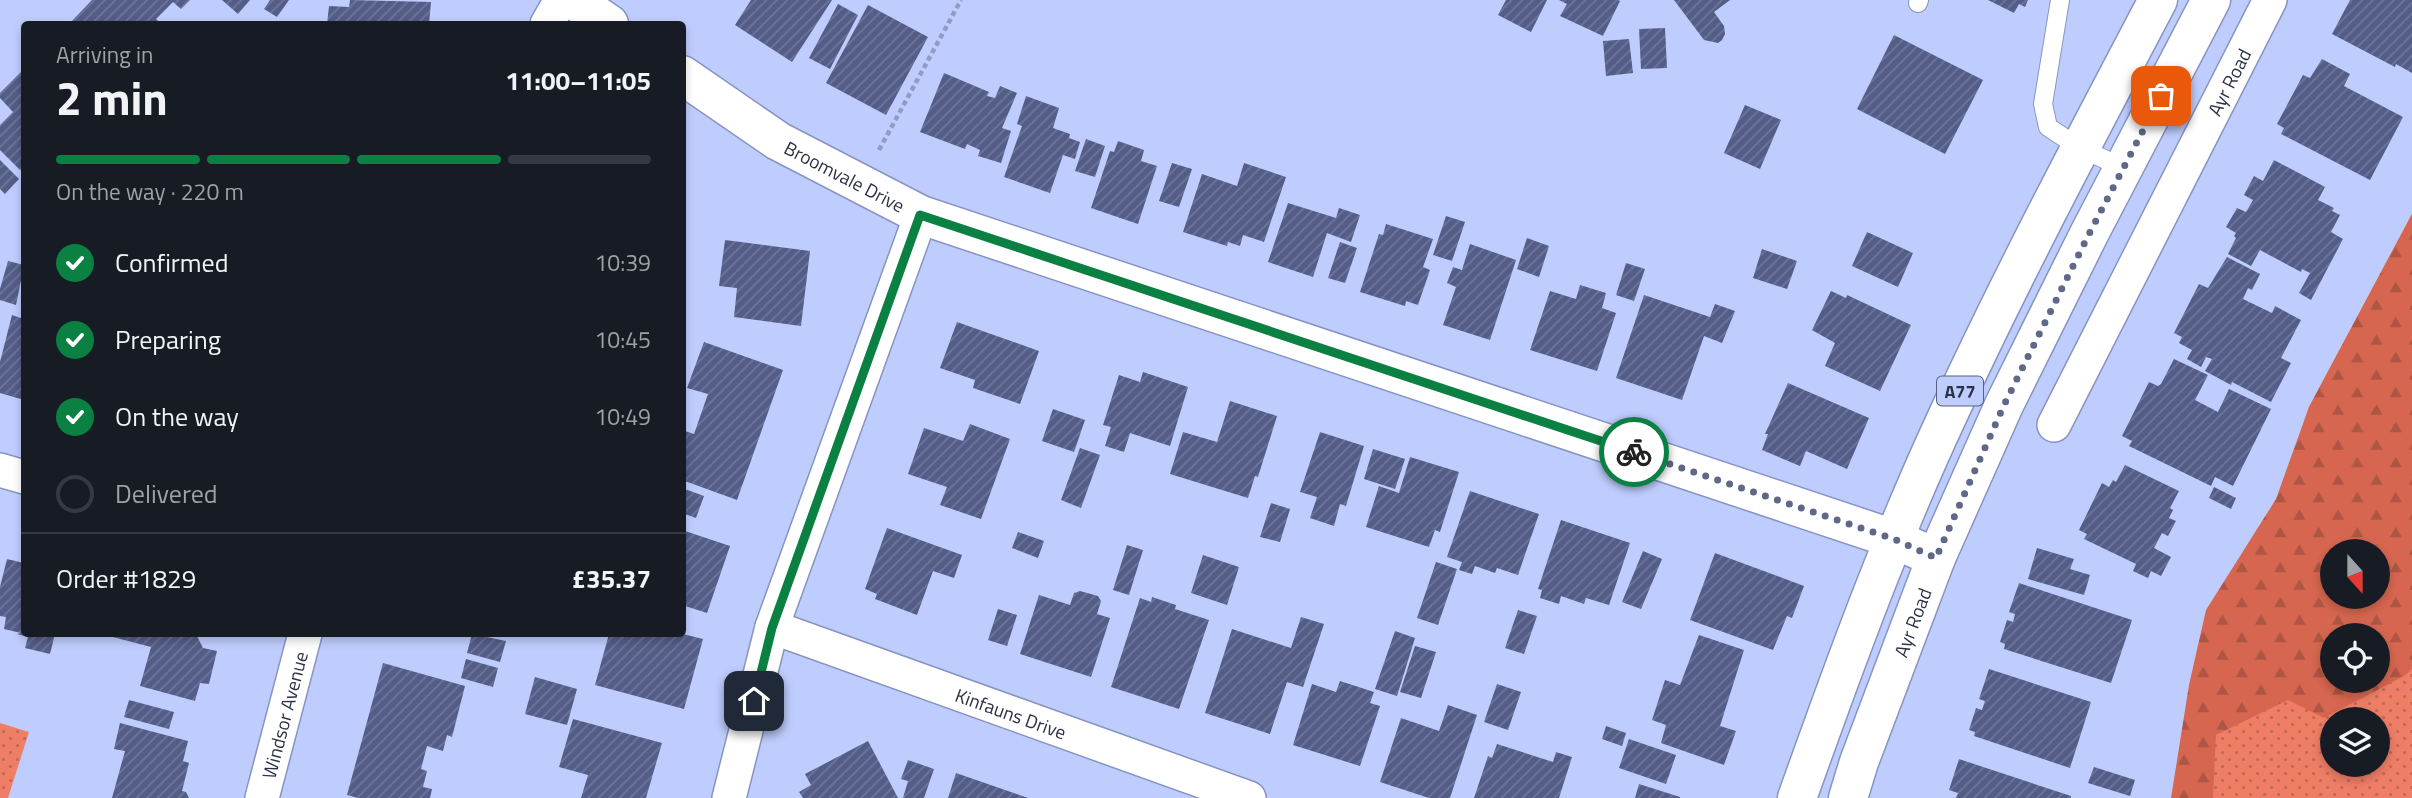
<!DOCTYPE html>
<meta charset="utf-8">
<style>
body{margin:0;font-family:"Titillium Web",sans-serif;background:#20242c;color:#f1f3f6;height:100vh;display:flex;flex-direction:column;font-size:26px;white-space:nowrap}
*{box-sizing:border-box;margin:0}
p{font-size:23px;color:#9ea1a6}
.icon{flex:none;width:38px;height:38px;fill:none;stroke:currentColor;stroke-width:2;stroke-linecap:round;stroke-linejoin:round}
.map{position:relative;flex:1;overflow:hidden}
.drawer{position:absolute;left:21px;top:21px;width:665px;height:616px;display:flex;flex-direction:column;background:#171b24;border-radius:7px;box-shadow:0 4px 10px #0003}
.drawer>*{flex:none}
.needle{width:46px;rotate:159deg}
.fabs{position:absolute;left:2320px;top:539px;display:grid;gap:14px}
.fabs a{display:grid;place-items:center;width:70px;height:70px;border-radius:50%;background:#171b24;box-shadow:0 4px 10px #0003;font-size:35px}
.pin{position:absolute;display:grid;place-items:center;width:60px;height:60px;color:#fff;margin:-30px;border-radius:14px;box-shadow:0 4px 10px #0006}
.courier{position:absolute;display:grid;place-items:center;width:70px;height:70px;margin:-35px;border:5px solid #0b8043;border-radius:50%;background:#fff;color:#222;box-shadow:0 2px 9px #0007}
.summary em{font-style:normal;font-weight:700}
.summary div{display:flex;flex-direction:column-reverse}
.summary{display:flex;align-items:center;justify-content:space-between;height:119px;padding:0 35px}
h1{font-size:46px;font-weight:700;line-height:52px}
.bar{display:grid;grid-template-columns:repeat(4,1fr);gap:10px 7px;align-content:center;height:84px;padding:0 35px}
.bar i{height:9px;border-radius:5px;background:#363941}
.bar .on{background:#0b8043}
.bar p{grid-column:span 4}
.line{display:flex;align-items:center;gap:18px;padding:0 35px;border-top:2px solid #363941}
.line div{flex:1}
ol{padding:0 35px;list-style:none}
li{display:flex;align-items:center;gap:21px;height:77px}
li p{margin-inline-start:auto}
li .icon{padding:7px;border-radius:50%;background:#0b8043;color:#fff;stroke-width:4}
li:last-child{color:#9ea1a6}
li i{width:38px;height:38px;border:4px solid #363941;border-radius:50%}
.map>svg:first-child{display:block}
</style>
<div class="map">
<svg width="2412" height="798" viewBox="0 0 2412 798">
<defs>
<pattern id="grass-dots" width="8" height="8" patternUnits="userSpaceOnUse" patternTransform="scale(1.75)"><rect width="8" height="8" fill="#ef7e66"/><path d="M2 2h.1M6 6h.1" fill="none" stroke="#c26856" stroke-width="1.8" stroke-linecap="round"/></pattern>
<pattern id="forest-firs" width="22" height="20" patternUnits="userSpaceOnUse" patternTransform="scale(1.75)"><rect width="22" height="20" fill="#d6664f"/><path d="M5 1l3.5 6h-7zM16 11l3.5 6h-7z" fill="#ae5543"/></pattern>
<pattern id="building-hatch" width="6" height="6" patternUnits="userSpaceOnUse" patternTransform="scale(1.75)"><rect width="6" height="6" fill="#535d88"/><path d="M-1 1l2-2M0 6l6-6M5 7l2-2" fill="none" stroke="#6e7698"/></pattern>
</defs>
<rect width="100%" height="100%" fill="#bfcdfe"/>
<!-- grass -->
<path fill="url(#grass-dots)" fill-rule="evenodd" d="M 2412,214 L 2412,798 L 2181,798 L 2309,407 ZM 2333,551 L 2378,551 L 2378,597 L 2333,597 ZM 2333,635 L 2378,635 L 2378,681 L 2333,681 ZM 2333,719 L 2378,719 L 2378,765 L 2333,765 Z
M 0,723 L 29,732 L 8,798 L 0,798 Z"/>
<!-- forest -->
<path fill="url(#forest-firs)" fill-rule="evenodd" d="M 2412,214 L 2412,669 L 2404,676 L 2324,718 L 2288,700 L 2216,735 L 2213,798 L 2171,798 L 2189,685 L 2206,610 L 2276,499 L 2309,407 ZM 2333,551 L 2378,551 L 2378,597 L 2333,597 ZM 2333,635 L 2378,635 L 2378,681 L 2333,681 Z"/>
<!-- building -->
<path fill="url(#building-hatch)" d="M 92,0 L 190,0 L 181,9 L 173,2 L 156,19 L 162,24 L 73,24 L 71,22 Z
M 222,0 L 250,0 L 238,14 Z
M 270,0 L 289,0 L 277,17 L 264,9 Z
M 350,0 L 431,2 L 429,24 L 327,24 L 329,6 L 349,7 Z
M 751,0 L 832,0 L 792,62 L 735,25 Z
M 1506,0 L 1547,0 L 1531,32 L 1498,15 Z
M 1559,0 L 1618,0 L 1620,1 L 1603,36 L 1560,16 L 1567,4 Z
M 1674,0 L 1730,0 L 1714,12 L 1724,26 L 1725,34 L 1722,40 L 1718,43 L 1704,40 Z
M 1988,0 L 2028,0 L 2025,7 L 2019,4 L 2014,13 Z
M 2350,0 L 2412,0 L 2412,73 L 2396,64 L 2395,67 L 2332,34 Z
M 838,4 L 858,15 L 830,69 L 809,58 Z
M 868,5 L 928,37 L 886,115 L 826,83 Z
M 1665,28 L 1667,68 L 1641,69 L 1639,29 Z
M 1894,35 L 1983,80 L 1945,154 L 1857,109 Z
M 1629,39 L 1633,73 L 1606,76 L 1603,41 Z
M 2322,59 L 2350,74 L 2344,86 L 2403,117 L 2370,180 L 2281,134 L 2284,128 L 2277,124 L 2303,75 L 2310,78 Z
M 24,69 L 24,171 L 22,169 L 20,170 L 0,150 L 0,125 L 13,112 L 0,98 L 0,93 Z
M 944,73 L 989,92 L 987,96 L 995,98 L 1000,86 L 1017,93 L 1002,128 L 1011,131 L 1001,163 L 978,156 L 980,150 L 967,144 L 965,149 L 920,132 Z
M 1026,96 L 1059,108 L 1053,128 L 1070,134 L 1069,138 L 1080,142 L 1075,159 L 1063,155 L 1050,193 L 1004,177 L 1022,126 L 1017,124 Z
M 1745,105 L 1781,120 L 1760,169 L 1724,153 Z
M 1086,139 L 1105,146 L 1095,177 L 1075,171 Z
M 1118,141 L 1144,150 L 1141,161 L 1157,166 L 1138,224 L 1091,208 L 1110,151 L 1114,152 Z
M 0,160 L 19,179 L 5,194 L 0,189 Z
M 2274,160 L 2325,187 L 2318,200 L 2334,208 L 2332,211 L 2340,215 L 2331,232 L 2343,239 L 2311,300 L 2299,293 L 2310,273 L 2302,269 L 2301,272 L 2260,250 L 2251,266 L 2228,254 L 2236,238 L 2234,236 L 2236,233 L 2226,227 L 2237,208 L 2246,212 L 2253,200 L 2244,195 L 2254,176 L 2263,181 Z
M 1172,163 L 1192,169 L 1179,207 L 1159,201 Z
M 1244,163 L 1286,177 L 1264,242 L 1243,235 L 1240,246 L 1228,242 L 1227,246 L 1183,232 L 1202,174 L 1237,186 Z
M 1288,203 L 1336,218 L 1339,208 L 1360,215 L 1351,242 L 1327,233 L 1313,277 L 1268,262 Z
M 1446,216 L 1465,222 L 1452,261 L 1433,255 Z
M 1386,224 L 1433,239 L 1423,267 L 1430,270 L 1418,305 L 1406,301 L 1405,306 L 1360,292 L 1379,234 L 1383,235 Z
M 1867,232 L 1913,253 L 1898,287 L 1852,266 Z
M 1527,238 L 1549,246 L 1539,277 L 1517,269 Z
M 725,240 L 810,251 L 801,326 L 734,317 L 737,288 L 719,286 Z
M 1340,242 L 1357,248 L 1345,283 L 1328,278 Z
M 1470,244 L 1516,260 L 1490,340 L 1443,325 L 1456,287 L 1447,283 L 1453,267 L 1462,270 Z
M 1762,249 L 1797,261 L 1787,289 L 1753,278 Z
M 2227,257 L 2260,274 L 2252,290 L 2248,288 L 2243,299 L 2272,313 L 2275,306 L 2301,320 L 2281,358 L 2291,363 L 2271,402 L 2232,382 L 2231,385 L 2205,371 L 2212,359 L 2206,357 L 2201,367 L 2187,359 L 2192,350 L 2179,343 L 2182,337 L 2174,333 L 2199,284 L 2208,288 Z
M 8,261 L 24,265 L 16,305 L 0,300 L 0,289 Z
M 1626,263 L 1645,269 L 1634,301 L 1616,295 Z
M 1580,285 L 1606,293 L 1602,308 L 1616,313 L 1597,371 L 1530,350 L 1550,291 L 1576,299 Z
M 1831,291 L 1846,298 L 1847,295 L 1911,325 L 1880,391 L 1825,366 L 1835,343 L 1812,330 Z
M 1644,295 L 1710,317 L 1715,304 L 1735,311 L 1722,343 L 1704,336 L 1682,400 L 1616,378 Z
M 12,315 L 24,319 L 24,400 L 0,393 L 0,362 Z
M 957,322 L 1039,351 L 1020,404 L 973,388 L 975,380 L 940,368 Z
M 704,342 L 783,370 L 737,500 L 682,480 L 682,437 L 685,431 L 694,434 L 708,394 L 687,388 Z
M 2174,359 L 2208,375 L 2195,400 L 2218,412 L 2229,389 L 2271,409 L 2233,486 L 2215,477 L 2211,486 L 2129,446 L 2132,441 L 2122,436 L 2149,382 L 2158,386 L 2161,384 Z
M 1143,372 L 1188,387 L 1170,446 L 1130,433 L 1124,452 L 1105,446 L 1111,427 L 1103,425 L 1119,375 L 1140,382 Z
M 1788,383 L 1869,418 L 1847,469 L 1806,451 L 1800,466 L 1762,450 L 1768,434 L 1765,434 Z
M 1230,401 L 1277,416 L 1258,477 L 1255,476 L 1248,498 L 1170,474 L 1183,432 L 1217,442 Z
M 1053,409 L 1085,420 L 1074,452 L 1042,441 Z
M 970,424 L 1010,439 L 981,519 L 940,505 L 947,487 L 908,474 L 924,428 L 963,441 Z
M 1320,432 L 1364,446 L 1346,506 L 1340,504 L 1334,526 L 1310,518 L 1317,497 L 1300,492 Z
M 1080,448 L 1100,455 L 1081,508 L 1061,500 Z
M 1373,449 L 1405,459 L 1395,489 L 1364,479 Z
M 1410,457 L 1459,472 L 1440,532 L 1435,530 L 1429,547 L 1366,527 L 1379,486 L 1399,493 Z
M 2125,465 L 2179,491 L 2170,508 L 2173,510 L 2169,518 L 2176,521 L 2168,536 L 2162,533 L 2154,548 L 2171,557 L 2161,576 L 2151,571 L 2148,578 L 2133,571 L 2136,564 L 2084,539 L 2087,534 L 2079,530 L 2102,483 L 2109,487 L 2113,480 L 2116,482 Z
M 2214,487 L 2236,498 L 2231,509 L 2209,498 Z
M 682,488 L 704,496 L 696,518 L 682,513 Z
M 1470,491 L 1539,514 L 1518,575 L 1497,568 L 1495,573 L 1475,566 L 1472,574 L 1459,570 L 1462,562 L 1447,557 Z
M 1271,503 L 1290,509 L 1280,542 L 1260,537 Z
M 1561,520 L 1630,543 L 1609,605 L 1586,598 L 1584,604 L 1561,596 L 1559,604 L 1540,598 L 1542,590 L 1538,589 Z
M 887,528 L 962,555 L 954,578 L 933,571 L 917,615 L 875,599 L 877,594 L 865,589 Z
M 682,530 L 730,546 L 707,613 L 682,605 Z
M 1018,532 L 1044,541 L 1038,558 L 1012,548 Z
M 1127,545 L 1143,550 L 1129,595 L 1113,590 Z
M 2037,548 L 2074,559 L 2070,569 L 2090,575 L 2084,595 L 2028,579 Z
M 1643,551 L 1662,559 L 1641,609 L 1622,602 Z
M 1715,553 L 1804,586 L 1792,618 L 1787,616 L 1773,650 L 1690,620 Z
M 1203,555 L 1239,567 L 1227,605 L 1191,593 Z
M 7,559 L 24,563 L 24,634 L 55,634 L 50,654 L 25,648 L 28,637 L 17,634 L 21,633 L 4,629 L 6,617 L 0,616 L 0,587 Z
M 1436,562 L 1457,569 L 1438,625 L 1417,618 Z
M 2019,583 L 2132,620 L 2111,683 L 2004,649 L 2005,644 L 2000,642 L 2007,620 L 2013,622 L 2015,614 L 2009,612 Z
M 1080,591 L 1098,596 L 1101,601 L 1097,614 L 1110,618 L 1091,677 L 1020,654 L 1039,595 L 1070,605 L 1074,593 Z
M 1152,597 L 1176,605 L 1175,609 L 1209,620 L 1179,709 L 1111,687 L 1140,598 L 1151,602 Z
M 998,609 L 1017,615 L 1007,646 L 988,640 Z
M 1518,610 L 1537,616 L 1524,654 L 1505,648 Z
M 1301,617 L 1324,624 L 1303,687 L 1287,682 L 1270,734 L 1205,713 L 1232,629 L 1291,648 Z
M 1395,631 L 1415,638 L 1397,696 L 1375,689 Z
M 108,634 L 196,634 L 203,648 L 217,651 L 209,684 L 200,683 L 195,701 L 140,686 L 151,647 L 109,636 Z
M 472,634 L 506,641 L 500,662 L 467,653 Z
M 609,634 L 683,634 L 703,639 L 684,709 L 595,685 Z
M 1699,635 L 1744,650 L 1720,726 L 1736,731 L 1724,765 L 1661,743 L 1666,725 L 1652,720 L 1665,680 L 1680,685 Z
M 1415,646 L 1436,652 L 1421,698 L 1400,692 Z
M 466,659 L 498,668 L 493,687 L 461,678 Z
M 383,663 L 465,686 L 452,737 L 447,735 L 443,751 L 427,746 L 421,769 L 427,771 L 423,787 L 432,789 L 430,798 L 358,798 L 347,795 Z
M 1989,669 L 2091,702 L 2070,768 L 1974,736 L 1975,732 L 1969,730 L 1976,708 L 1982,710 L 1985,701 L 1979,699 Z
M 535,677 L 577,689 L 567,725 L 525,714 Z
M 1340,681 L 1374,692 L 1370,703 L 1380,706 L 1360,766 L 1293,745 L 1312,684 L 1336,692 Z
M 1497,684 L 1521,692 L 1508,730 L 1484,722 Z
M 129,700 L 174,712 L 169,729 L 124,717 Z
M 1448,705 L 1477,715 L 1450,798 L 1429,798 L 1380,782 L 1401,718 L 1439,731 Z
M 573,719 L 662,743 L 646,798 L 581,798 L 588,775 L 559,767 Z
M 120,723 L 188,741 L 183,761 L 189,763 L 182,791 L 186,792 L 189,798 L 112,798 L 125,751 L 114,749 Z
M 1606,726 L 1626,733 L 1622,746 L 1602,739 Z
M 1629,739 L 1676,755 L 1666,784 L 1619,768 Z
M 868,741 L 898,798 L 803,798 L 799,792 L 811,785 L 805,774 Z
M 1497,744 L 1553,762 L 1556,752 L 1572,757 L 1559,798 L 1474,798 L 1488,756 L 1492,758 Z
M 1959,759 L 1968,762 L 2071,796 L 2071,798 L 1956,798 L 1958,793 L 1949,790 Z
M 908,760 L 934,769 L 924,798 L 903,798 L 908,781 L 901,779 Z
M 2094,767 L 2135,780 L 2130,796 L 2088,783 Z
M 956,773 L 1028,798 L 948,798 Z
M 1639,784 L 1680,797 L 1680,798 L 1635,798 Z"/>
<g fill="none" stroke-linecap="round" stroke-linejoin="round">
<defs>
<path id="lane" d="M 2060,0 L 2043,104 L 2048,127 L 2080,148 L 2124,168
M 1918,3 L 1919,0"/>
<g id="street">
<path d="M 547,24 L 561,0"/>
<path id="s1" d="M 2054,425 L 2270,0"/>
<path d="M 0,470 L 24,477"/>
<path id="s2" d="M 772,627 L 1249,798"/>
<path id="s3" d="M 262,798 L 305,634"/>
<path d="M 729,798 L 772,627 L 921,215"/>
</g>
<g id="secondary">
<path d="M 574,0 L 609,24"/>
<path id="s4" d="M 682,75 L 778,141 L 921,215 L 1894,539 L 1936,558"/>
</g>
<g id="primary">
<path d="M 1797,798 C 1843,669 1890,539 1948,415 C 2013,274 2086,137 2158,0"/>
<path id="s5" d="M 1848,798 L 1859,762 L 1936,558 L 2004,405 L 2089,234 L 2211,0"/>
</g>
</defs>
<!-- lane casing -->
<use href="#lane" stroke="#8794c2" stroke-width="20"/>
<!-- street casing -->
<use href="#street" stroke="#8794c2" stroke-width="36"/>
<!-- secondary casing -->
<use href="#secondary" stroke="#8794c2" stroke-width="41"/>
<!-- primary casing -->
<use href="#primary" stroke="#8794c2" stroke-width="41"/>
<!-- path -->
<path stroke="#919cc4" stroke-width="4.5" stroke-dasharray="5 3.5" stroke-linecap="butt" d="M 879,150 L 961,0"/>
<!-- lane -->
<use href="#lane" stroke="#fff" stroke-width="18"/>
<!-- street -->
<use href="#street" stroke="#fff" stroke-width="33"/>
<!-- secondary -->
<use href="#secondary" stroke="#fff" stroke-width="38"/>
<!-- primary -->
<use href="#primary" stroke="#fff" stroke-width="38"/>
</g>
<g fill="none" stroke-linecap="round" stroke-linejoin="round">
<!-- done -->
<path stroke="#5f6886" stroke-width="7" stroke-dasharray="0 12.6" d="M 1634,452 L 1894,539 L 1936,558 L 2004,405 L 2089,234 L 2161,96"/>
<!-- route -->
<path stroke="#0b8043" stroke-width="9" d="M 754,701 L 772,628 L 920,215 L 1634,452"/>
</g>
<g text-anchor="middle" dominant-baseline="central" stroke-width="7" stroke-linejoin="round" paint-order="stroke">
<!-- shield labels -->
<rect fill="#bfcdfe" stroke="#58607c" stroke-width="2" x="1937" y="376.5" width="46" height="29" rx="5"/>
<g font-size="18" font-weight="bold" fill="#2c3145">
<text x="1960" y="391">A77</text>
</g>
<!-- street labels -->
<g font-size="19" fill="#2c3145" stroke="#bfcdfe">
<text stroke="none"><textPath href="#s1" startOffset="385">Ayr Road</textPath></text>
<text stroke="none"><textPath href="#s4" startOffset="192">Broomvale Drive</textPath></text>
<text stroke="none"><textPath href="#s5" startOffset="187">Ayr Road</textPath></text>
<text stroke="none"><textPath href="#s2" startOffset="254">Kinfauns Drive</textPath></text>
<text stroke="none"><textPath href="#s3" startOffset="86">Windsor Avenue</textPath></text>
</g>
</g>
</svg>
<div class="fabs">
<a><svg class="needle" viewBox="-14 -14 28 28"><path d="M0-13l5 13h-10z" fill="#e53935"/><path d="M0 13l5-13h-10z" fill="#9ea1a6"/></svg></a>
<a><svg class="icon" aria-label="locate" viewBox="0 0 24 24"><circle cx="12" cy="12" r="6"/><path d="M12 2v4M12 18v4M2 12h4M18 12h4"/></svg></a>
<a><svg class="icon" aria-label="layers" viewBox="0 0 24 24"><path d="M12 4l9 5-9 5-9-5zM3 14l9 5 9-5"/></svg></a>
</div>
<div class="pin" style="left:2161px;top:96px;background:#ea580c"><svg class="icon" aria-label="bag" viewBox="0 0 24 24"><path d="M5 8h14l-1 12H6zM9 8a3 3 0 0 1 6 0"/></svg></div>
<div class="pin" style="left:754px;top:701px;background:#1f2937"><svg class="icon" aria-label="home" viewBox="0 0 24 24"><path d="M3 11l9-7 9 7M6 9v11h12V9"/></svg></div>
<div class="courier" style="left:1634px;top:452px"><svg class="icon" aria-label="bike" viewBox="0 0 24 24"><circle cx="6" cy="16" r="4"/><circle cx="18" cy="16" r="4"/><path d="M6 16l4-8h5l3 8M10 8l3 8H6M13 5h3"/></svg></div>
<section class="drawer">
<div class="summary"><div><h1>2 min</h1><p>Arriving in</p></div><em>11:00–11:05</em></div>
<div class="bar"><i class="on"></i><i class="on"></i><i class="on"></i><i></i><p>On the way · 220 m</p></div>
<ol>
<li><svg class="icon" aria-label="check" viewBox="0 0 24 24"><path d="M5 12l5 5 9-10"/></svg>Confirmed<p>10:39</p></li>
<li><svg class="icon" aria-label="check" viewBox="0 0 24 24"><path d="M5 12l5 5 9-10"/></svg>Preparing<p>10:45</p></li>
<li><svg class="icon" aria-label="check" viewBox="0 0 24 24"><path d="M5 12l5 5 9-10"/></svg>On the way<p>10:49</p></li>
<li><i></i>Delivered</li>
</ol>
<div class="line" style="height:91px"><div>Order #1829</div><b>£35.37</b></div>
</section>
</div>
